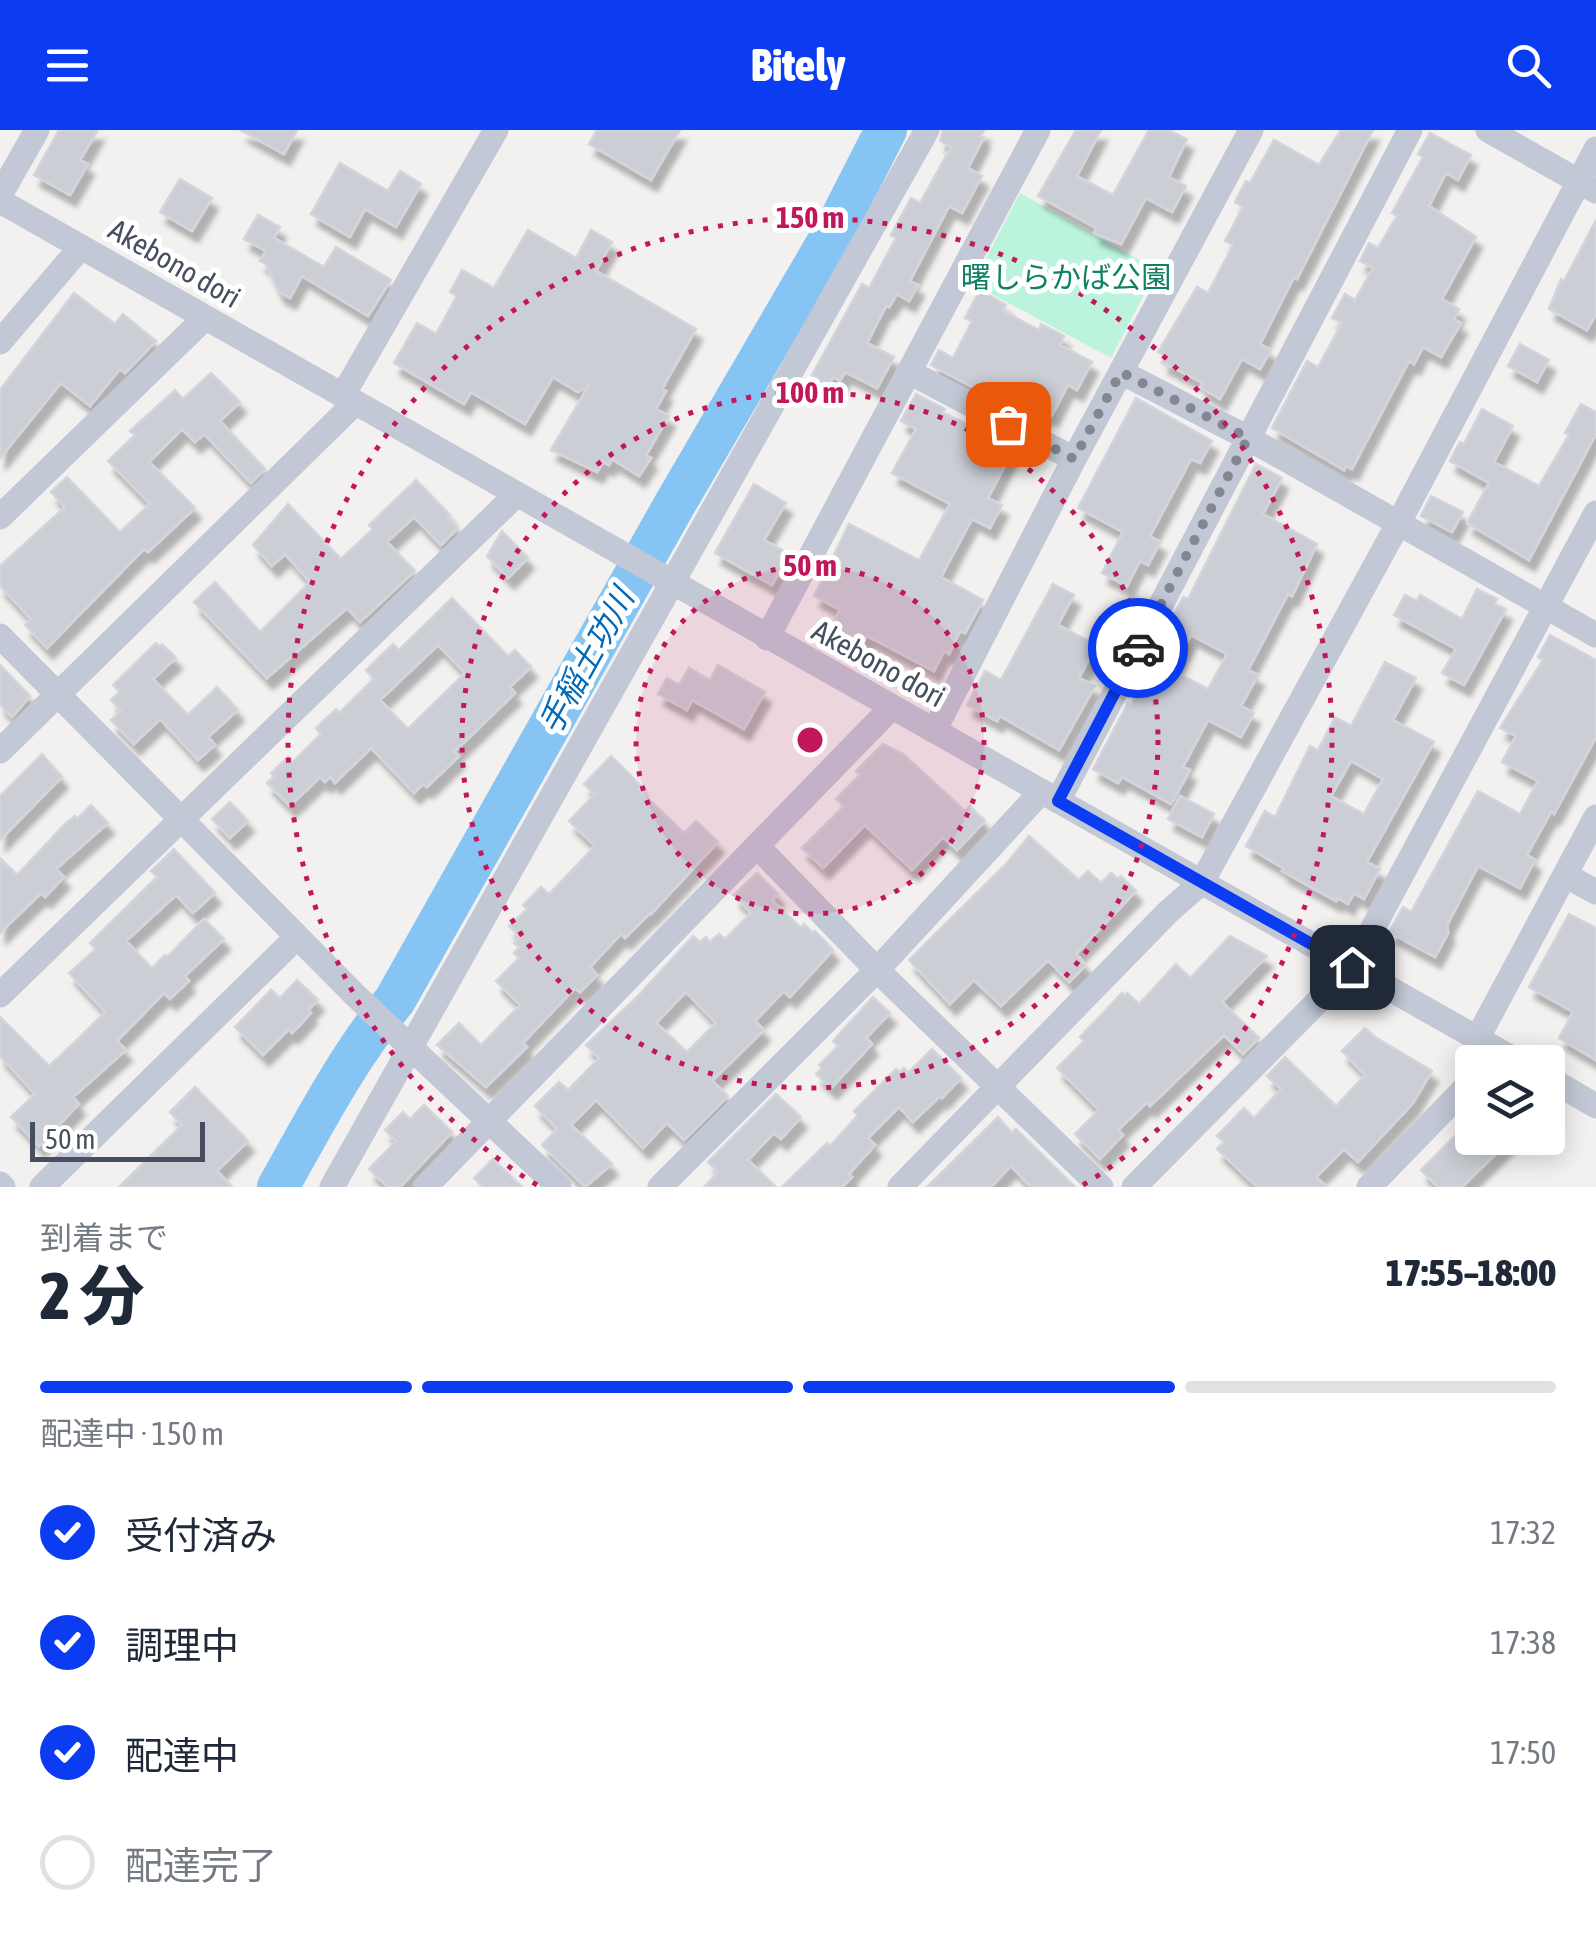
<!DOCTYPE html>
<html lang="ja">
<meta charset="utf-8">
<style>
body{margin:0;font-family:"Asap Condensed","Noto Sans JP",sans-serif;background:#f6f6f7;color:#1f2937;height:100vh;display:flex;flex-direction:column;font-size:38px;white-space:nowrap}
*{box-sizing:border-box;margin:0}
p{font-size:32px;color:#747a83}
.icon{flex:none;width:55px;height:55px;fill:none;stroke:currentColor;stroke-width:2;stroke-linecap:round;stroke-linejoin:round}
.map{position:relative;height:1057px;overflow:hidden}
.sheet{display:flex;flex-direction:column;background:#fff;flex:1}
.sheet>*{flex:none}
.tools{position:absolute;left:1455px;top:915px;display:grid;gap:20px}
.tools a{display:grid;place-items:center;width:110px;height:110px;border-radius:10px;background:#fff;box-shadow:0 5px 25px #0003;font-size:50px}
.scale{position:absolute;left:30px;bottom:25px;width:175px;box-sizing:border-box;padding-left:10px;border:5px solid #464e5f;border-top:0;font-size:28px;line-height:35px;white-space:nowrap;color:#464e5f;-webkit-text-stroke:8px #fff;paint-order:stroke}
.pin{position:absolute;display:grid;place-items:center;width:85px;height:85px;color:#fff;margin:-42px;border-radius:20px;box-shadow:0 5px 15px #0006}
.courier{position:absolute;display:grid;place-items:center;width:100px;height:100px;margin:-50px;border:8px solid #0b3cf2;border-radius:50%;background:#fff;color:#222;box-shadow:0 2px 12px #0007}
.headline em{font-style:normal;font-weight:800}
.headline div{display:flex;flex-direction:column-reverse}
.headline{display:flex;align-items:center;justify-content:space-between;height:170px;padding:0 40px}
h1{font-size:65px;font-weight:800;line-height:75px}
.bar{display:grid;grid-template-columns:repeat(4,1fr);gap:15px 10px;align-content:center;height:120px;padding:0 40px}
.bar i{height:12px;border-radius:8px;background:#e0e1e3}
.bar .selected{background:#0b3cf2}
.bar p{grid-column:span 4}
ol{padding:0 40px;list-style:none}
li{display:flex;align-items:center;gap:30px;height:110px}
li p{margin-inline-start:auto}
li .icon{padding:10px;border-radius:50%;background:#0b3cf2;color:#fff;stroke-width:4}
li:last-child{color:#747a83}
li i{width:55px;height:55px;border:5px solid #e0e1e3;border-radius:50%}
header{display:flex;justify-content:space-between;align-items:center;height:130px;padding:0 40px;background:#0b3cf2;color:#fff;font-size:45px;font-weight:800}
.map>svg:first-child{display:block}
</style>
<header><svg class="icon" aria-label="menu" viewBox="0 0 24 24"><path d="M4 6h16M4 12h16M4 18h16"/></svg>Bitely<svg class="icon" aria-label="search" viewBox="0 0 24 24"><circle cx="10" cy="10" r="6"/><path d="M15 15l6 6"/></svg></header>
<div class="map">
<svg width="1596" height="1057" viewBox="0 0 1596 1057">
<defs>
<filter id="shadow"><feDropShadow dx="6" dy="11" stdDeviation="2.5" flood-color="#0004"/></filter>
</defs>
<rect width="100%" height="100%" fill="#f3f0f0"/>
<!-- park -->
<path fill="#bcf3dd" d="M 1020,63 L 1157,140 L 1111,228 L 973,154 Z"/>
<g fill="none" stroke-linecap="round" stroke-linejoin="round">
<!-- river -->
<path stroke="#85c4f3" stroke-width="42" d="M 278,1057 C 314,993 348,927 395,870 L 676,372 L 836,98 L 886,0"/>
</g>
<!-- building -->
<path fill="#ccced6" stroke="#d4d4dc" stroke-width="2.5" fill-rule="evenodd" filter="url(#shadow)" d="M 59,0 L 98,0 L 80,30 L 88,34 L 70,65 L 34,45 Z
M 240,0 L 297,0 L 284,24 Z
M 597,0 L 680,0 L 651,50 L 589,14 Z
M 943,0 L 984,0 L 981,6 L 984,7 L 968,38 L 982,46 L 962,83 L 949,76 L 910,151 L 918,155 L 909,171 L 897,164 L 889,177 L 886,176 L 867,213 L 894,227 L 877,258 L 845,242 L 840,251 L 833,247 L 829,255 L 812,245 L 862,154 L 869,158 L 896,108 L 891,105 L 911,68 L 920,73 L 951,17 L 940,11 Z
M 1076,0 L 1101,0 L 1077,46 L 1113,65 L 1149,0 L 1168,0 L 1187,9 L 1169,47 L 1186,56 L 1172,82 L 1146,68 L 1121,114 L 1094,103 L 1096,98 L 1038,66 Z
M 1341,0 L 1373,0 L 1297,149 L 1294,147 L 1260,214 L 1271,220 L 1260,239 L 1242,229 L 1220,269 L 1200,257 L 1203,253 L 1162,232 L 1166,226 L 1158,222 L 1197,157 L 1208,163 L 1233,115 L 1225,111 L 1243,77 L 1235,72 L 1246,51 L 1250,53 L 1274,10 L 1319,35 Z
M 1430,3 L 1471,25 L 1458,50 L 1446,43 L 1429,76 L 1476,107 L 1442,169 L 1459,179 L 1454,189 L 1461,193 L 1441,227 L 1423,217 L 1414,234 L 1409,231 L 1352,339 L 1346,336 L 1344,340 L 1272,298 L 1307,231 L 1318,237 L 1342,193 L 1332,188 L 1345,164 L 1355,170 L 1373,138 L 1360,131 L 1369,113 L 1378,118 L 1397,86 L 1392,83 L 1423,27 L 1418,24 Z
M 340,33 L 388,61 L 400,41 L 421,54 L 396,97 L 365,79 L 350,107 L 311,84 Z
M 180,49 L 212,68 L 192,101 L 160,82 Z
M 258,85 L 280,97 L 274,108 L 324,137 L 336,117 L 391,150 L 368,186 L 302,146 L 290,168 L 279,162 L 266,134 L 260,131 L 266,121 L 244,109 Z
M 1596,90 L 1596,184 L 1587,200 L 1549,179 L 1561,149 L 1564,151 Z
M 528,100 L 576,128 L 591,100 L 612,112 L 596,141 L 696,199 L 662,259 L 666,261 L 656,279 L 669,286 L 646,325 L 651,328 L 639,346 L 612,329 L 609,335 L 603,332 L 597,342 L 551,320 L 589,255 L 578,262 L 553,247 L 525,294 L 471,262 L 464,274 L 394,233 L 417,193 L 436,204 L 457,166 L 450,162 L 462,140 L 494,158 Z
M 980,160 L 1006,175 L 1003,181 L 1039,200 L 1041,194 L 1064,206 L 1060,215 L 1092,232 L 1077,260 L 1068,255 L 1052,285 L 1046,282 L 1040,293 L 931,235 L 939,220 L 953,228 L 972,191 L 965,188 Z
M 74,163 L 115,194 L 123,184 L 156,211 L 125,243 L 120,239 L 90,276 L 61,253 L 0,328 L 0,260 Z
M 1520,214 L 1549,230 L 1537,252 L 1508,236 Z
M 211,243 L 240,272 L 220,291 L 265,339 L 251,353 L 204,304 L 195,312 L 182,299 L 149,332 L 195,378 L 148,422 L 144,419 L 47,518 L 25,495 L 31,489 L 0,456 L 0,436 L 65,377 L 51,362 L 67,347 L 120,402 L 150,374 L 108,331 L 135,305 L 130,301 L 175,260 L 183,269 Z
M 916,264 L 945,279 L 943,283 L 1015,316 L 988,368 L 1002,375 L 990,398 L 972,389 L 941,447 L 983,470 L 965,503 L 960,501 L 949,524 L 944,521 L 934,541 L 867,506 L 862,515 L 830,499 L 840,480 L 814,466 L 849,394 L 919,430 L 950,374 L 892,343 L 916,299 L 901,291 Z
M 1136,268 L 1212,311 L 1200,333 L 1191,329 L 1150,406 L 1160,412 L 1148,435 L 1140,431 L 1127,456 L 1102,443 L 1123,402 L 1078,378 Z
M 1581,274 L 1596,282 L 1596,304 L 1529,430 L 1467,393 L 1489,353 L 1450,331 L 1460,312 L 1464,314 L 1482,279 L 1513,296 L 1494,332 L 1539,356 L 1569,305 L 1565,303 Z
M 1256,334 L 1282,348 L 1263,384 L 1317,414 L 1292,466 L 1288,464 L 1248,540 L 1258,545 L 1241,576 L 1254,583 L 1241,607 L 1208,590 L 1183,637 L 1190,640 L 1171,674 L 1122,647 L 1118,653 L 1093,639 L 1128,573 L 1131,575 L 1158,527 L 1153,525 L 1183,467 L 1188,469 ZM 1191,505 L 1227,524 L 1208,559 L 1172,540 Z
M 416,350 L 450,385 L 448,388 L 458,398 L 441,415 L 414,387 L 387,412 L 415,441 L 360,492 L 347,478 L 267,548 L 194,472 L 215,452 L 260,502 L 310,452 L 285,424 L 272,436 L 253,415 L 288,374 L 341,429 L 373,399 L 369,395 Z
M 754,354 L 786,373 L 764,410 L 789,424 L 772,455 L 715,423 Z
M 1431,366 L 1463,382 L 1452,402 L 1421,386 Z
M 502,401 L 528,428 L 508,448 L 487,426 Z
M 1053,454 L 1074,465 L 1058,495 L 1096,515 L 1079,548 L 1095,556 L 1059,620 L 1000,586 L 997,591 L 967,575 L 985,541 L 1001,550 Z
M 1477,459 L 1497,469 L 1494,474 L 1506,479 L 1464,555 L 1442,543 L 1456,519 L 1394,485 L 1405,465 L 1417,471 L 1420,465 L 1462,489 Z
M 452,468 L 508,526 L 515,520 L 531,537 L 510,557 L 515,563 L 454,622 L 459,626 L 427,657 L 423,654 L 414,663 L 371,618 L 335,653 L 330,647 L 325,652 L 320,647 L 290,676 L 267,653 L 274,646 L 271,643 L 288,627 L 293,632 L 321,604 L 316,598 L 336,579 L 339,583 L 374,549 L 366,540 L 393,514 L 399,520 ZM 438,515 L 465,543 L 408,599 L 380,570 Z
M 1550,505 L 1596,530 L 1596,607 L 1554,684 L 1551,682 L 1527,725 L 1535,730 L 1520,758 L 1478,736 L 1447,795 L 1448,803 L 1435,827 L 1389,802 L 1403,777 L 1411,782 L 1478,661 L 1520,684 L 1538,651 L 1502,632 L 1516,606 L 1500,598 L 1543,530 L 1538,527 Z
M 156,513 L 159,516 L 162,514 L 176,528 L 153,549 L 188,585 L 217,557 L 238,580 L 208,607 L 215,615 L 198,630 L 160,589 L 134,614 L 111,590 L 121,581 L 111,570 L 120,562 L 113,555 Z
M 1385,532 L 1416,548 L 1393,590 L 1434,612 L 1367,732 L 1380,739 L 1364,769 L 1354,763 L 1348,774 L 1338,768 L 1336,771 L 1282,741 L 1283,738 L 1246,716 L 1265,681 L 1275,687 L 1310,616 L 1318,620 L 1335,587 L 1351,596 ZM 1351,631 L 1383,649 L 1364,684 L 1331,666 Z
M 0,535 L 30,566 L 12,587 L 0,574 Z
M 718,535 L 765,562 L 744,599 L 692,570 L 687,580 L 658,564 L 667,548 L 679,555 L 689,538 L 710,550 Z
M 883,614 L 903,624 L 965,681 L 970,676 L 985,691 L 957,720 L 943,707 L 912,740 L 865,695 L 823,738 L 802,718 L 844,676 L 836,669 L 860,644 L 856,641 Z
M 42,624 L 62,647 L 0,710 L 0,666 Z
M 611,626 L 641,656 L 638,659 L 684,703 L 696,691 L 718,712 L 651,784 L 650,783 L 625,808 L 621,804 L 590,837 L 597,845 L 580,862 L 575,858 L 523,913 L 527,917 L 486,957 L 437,915 L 459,893 L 481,915 L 520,875 L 496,851 L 519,828 L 514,823 L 519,817 L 514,813 L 520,807 L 509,796 L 527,779 L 523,775 L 541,757 L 549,764 L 595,716 L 569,691 L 595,664 L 584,654 Z
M 1180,666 L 1214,684 L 1202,707 L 1168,689 Z
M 230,672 L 248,691 L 230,708 L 212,689 Z
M 91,675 L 108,693 L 56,739 L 64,747 L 45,767 L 41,763 L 0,803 L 0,728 L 17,745 L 65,694 L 75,686 L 77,689 Z
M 1029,706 L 1079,750 L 1088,741 L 1101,753 L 1111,743 L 1118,749 L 1121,746 L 1136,761 L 1076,824 L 1086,835 L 1069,852 L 1048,830 L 1001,876 L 974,850 L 950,874 L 909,830 L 1006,734 Z
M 174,719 L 215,763 L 193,783 L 176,765 L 126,811 L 152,838 L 165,825 L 167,827 L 204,789 L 224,809 L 185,846 L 189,851 L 170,869 L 164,863 L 117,911 L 126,920 L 73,967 L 79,974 L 39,1016 L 11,987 L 35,964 L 0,926 L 0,887 L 49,936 L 75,912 L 105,882 L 69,843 L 96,819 L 90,813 L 157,747 L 151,741 Z
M 757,743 L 778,764 L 772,770 L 801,798 L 804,794 L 813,803 L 815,801 L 833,820 L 790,867 L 784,861 L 755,891 L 764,900 L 712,951 L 728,966 L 684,1010 L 667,993 L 643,1018 L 596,970 L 571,995 L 612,1034 L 585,1057 L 542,1015 L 557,999 L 535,976 L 559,952 L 568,960 L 599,928 L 586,915 L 636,868 L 693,806 L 700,812 L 706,807 L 710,812 L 719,804 L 725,809 L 751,783 L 734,765 ZM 686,862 L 716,893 L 687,922 L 656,893 Z
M 1569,784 L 1596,798 L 1596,930 L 1559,908 L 1573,882 L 1529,857 Z
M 1230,806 L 1267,826 L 1222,872 L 1259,908 L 1243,924 L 1224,905 L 1150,976 L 1147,972 L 1118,1000 L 1123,1005 L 1100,1029 L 1075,1004 L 1099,980 L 1057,938 L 1084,911 L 1080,907 L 1122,863 L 1124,866 L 1127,863 L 1139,874 L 1176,834 L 1190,848 Z
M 297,850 L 318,870 L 308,880 L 311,883 L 292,903 L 289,899 L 263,925 L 235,897 L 271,860 L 280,868 Z
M 873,867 L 890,883 L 866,908 L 872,914 L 831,958 L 816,944 L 822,938 L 819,935 L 838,916 L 833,911 Z
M 1365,898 L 1375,907 L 1432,941 L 1413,973 L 1358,1032 L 1344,1019 L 1316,1047 L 1327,1057 L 1257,1057 L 1217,1019 L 1224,1012 L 1217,1006 L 1244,978 L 1254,988 L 1281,959 L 1267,946 L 1285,927 L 1336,976 L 1365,945 L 1342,921 Z
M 932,919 L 961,948 L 942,968 L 940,966 L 913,992 L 899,977 L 868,1008 L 875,1015 L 849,1044 L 852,1047 L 842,1057 L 782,1057 L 827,1013 L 830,1016 L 858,985 L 854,981 L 896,939 L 900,942 L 904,938 L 908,943 Z
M 195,957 L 248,1011 L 217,1041 L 232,1057 L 119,1057 L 182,995 L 170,982 Z
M 776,964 L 801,987 L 781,1009 L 774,1003 L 748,1030 L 776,1057 L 704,1057 L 718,1042 L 708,1032 Z
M 424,975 L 452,1002 L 400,1057 L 388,1057 L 369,1039 L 396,1011 L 385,1000 L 403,982 L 410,989 Z
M 998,987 L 1012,1003 L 1016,999 L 1075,1057 L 1031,1057 L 1011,1036 L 991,1057 L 927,1057 Z
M 1472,989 L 1472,1008 L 1512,1008 L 1462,1057 L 1438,1057 L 1421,1040 Z
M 493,1029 L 522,1057 L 483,1057 L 474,1048 Z"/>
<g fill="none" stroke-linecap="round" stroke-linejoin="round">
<!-- minor -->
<path stroke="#c3c8d6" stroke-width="25" d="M 1488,0 L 1596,61
M 0,65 L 37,0
M 0,71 L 1519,932
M 0,212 L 81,117
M 909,242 L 1074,329
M 1121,242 L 1248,308 L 1596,505
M 343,265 L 496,0
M 0,387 L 205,188
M 0,506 L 356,866 L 559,1057
M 767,508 L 1038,0
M 934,601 L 1074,329 L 1251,0
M 0,621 L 355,273
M 1058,671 L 1410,0
M 757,716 L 877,840 L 1101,1057
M 1565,745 L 1596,762
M 0,865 L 516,365
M 1477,909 L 1596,687
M 1548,948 L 1596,976
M 0,1054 L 3,1057
M 42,1057 L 297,807
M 332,1057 L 927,0
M 425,1057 L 891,578
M 660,1057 L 877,840 L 1041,662
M 900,1057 L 1167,783 L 1202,752 L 1398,394 L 1596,19
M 1134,1057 L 1352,837 L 1596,383
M 1369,1057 L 1472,951"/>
</g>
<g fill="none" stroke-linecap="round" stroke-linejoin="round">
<!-- done -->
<path stroke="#838792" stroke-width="10" stroke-dasharray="0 18" d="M 1008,294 L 1074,329 L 1121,242 L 1248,308 L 1138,518"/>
<!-- route -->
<path stroke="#0b3cf2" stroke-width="12" d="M 1138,518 L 1058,671 L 1352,837"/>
</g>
<!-- distance rings -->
<circle cx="810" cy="610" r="174" fill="#c2185b" fill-opacity=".12"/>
<g fill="none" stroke="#c2185b" stroke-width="5" stroke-dasharray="5 10">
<circle cx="810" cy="610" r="174"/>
<circle cx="810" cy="610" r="348"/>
<path d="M537 1055A522 522 0 1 1 1083 1055"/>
</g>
<g text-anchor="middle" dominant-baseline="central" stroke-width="10" stroke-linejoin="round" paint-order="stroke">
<!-- street labels -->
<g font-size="30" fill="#464e5f" stroke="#fff">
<text transform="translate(175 133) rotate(30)">Akebono dori</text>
<text transform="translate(879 533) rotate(29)">Akebono dori</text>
</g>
<!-- park labels -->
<g font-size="30" fill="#108262" stroke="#fff">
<text x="1066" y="147">曙しらかば公園</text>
</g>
<!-- water labels -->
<g font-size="32" font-style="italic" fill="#0169b8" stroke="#fff">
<text transform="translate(586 531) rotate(-61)">手稲土功川</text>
</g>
</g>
<circle cx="810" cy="610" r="15" fill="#c2185b" stroke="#fff" stroke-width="5"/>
<g font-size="30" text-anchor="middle" font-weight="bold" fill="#c2185b" stroke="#fff" stroke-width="10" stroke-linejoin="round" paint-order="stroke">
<text x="810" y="98">150 m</text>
<text x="810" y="273">100 m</text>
<text x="810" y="446">50 m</text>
</g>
</svg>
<div class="tools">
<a><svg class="icon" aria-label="layers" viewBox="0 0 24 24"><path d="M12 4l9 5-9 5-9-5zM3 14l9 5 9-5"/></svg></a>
</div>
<div class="scale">50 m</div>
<div class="pin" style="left:1008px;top:294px;background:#ea580c"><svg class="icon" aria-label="bag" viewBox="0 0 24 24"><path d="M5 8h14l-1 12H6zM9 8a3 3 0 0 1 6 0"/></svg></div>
<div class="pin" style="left:1352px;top:837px;background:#1f2937"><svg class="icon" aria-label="home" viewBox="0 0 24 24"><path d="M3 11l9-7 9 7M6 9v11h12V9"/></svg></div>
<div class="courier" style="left:1138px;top:518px"><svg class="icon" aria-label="car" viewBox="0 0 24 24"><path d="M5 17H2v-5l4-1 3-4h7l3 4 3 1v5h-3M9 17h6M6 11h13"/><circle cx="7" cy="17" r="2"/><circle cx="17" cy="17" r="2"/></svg></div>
</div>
<section class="sheet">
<div class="headline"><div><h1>2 分</h1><p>到着まで</p></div><em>17:55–18:00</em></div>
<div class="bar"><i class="selected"></i><i class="selected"></i><i class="selected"></i><i></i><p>配達中 · 150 m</p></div>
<ol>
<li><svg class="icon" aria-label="check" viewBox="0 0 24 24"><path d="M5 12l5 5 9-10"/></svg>受付済み<p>17:32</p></li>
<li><svg class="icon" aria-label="check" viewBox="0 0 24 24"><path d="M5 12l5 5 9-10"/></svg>調理中<p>17:38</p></li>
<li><svg class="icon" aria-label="check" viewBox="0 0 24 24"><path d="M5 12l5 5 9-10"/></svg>配達中<p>17:50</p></li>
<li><i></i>配達完了</li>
</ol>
</section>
